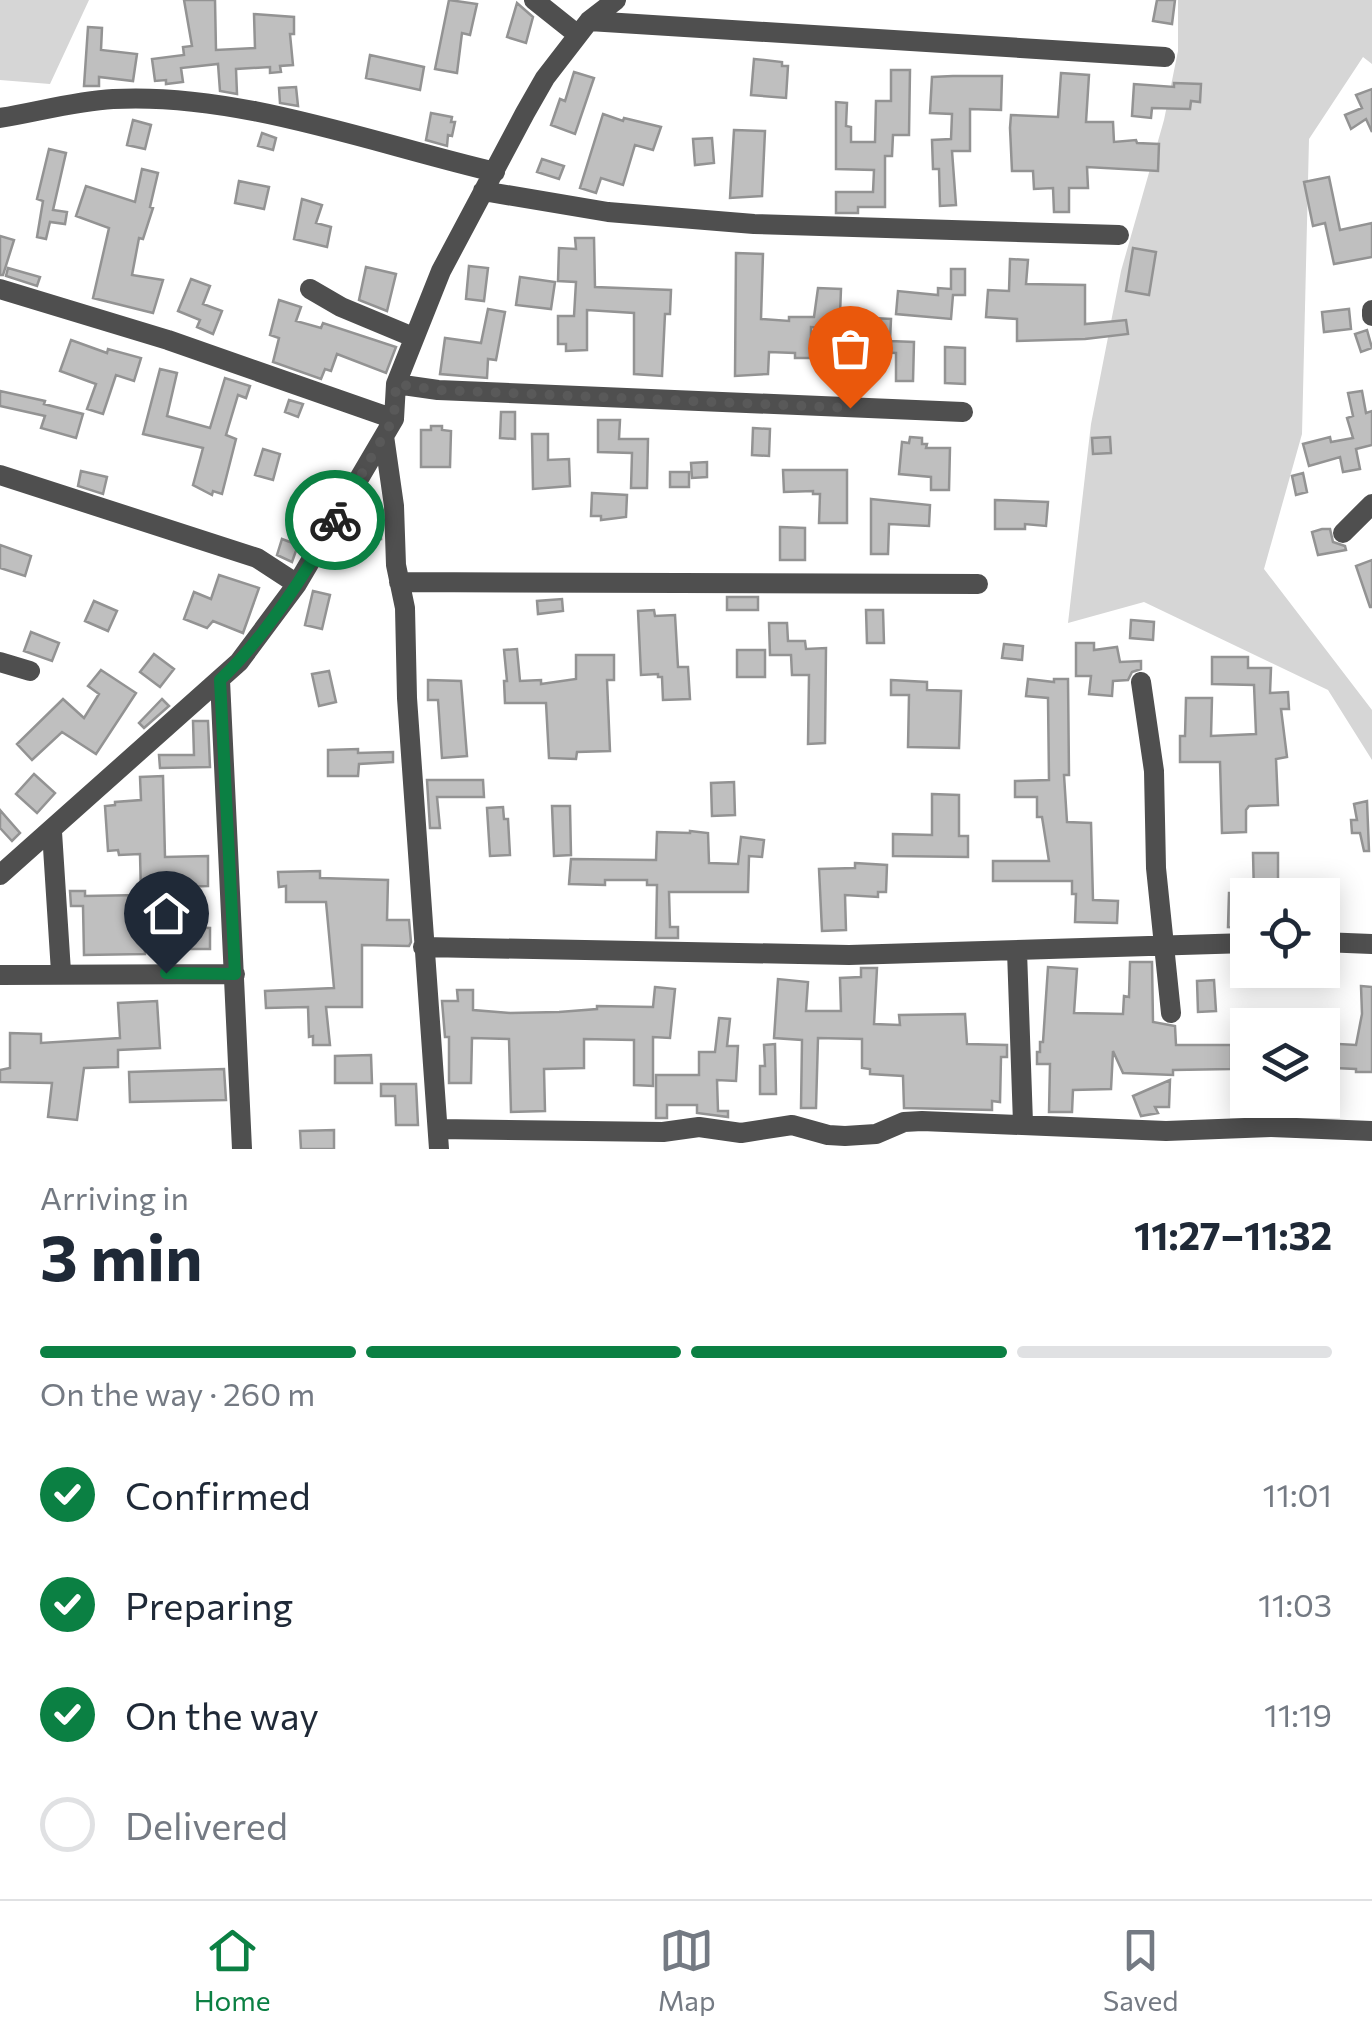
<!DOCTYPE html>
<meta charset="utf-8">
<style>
body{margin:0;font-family:Commissioner,sans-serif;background:#f2f2f3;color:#1f2937;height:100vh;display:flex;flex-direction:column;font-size:38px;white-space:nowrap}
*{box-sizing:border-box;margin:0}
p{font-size:32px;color:#747a83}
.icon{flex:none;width:55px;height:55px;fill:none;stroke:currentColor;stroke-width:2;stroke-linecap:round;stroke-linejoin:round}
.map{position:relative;height:1149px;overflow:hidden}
.drawer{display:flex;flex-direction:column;background:#fff;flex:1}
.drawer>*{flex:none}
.fabs{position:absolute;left:1230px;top:878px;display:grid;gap:20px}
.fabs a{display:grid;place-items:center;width:110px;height:110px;border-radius:0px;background:#fff;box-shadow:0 5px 25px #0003;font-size:50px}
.pin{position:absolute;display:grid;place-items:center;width:85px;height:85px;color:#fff;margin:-102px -42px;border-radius:50% 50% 50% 0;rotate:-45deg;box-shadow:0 0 10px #0007}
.pin .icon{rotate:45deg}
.courier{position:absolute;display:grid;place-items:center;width:100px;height:100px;margin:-50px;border:8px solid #0b8043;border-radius:50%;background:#fff;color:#222;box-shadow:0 2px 12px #0007}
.headline em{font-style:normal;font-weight:700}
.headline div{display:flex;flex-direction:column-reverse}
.headline{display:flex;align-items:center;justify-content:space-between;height:170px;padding:0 40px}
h1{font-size:65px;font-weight:700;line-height:75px}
.bar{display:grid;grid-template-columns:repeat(4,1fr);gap:15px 10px;align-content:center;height:120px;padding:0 40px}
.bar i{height:12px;border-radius:8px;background:#e0e1e3}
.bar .current{background:#0b8043}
.bar p{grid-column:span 4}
ol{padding:0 40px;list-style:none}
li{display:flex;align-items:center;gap:30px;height:110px}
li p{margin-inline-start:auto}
li .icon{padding:10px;border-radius:50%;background:#0b8043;color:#fff;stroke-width:4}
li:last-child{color:#747a83}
li i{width:55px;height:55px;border:5px solid #e0e1e3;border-radius:50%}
.menu{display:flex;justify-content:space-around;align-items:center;height:140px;border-top:2px solid #e0e1e3;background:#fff;font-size:28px;color:#747a83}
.menu a{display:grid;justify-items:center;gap:5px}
.menu .current{color:#0b8043}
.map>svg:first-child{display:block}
</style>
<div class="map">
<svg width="1372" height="1149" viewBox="0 0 1372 1149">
<rect width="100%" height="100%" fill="#fff"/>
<!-- green -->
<path fill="#d6d6d6" d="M 0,0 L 89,0 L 50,84 L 0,80 Z
M 1178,0 L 1372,0 L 1372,64 L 1363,57 L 1309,139 L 1302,434 L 1264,569 L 1372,710 L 1372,760 L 1328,690 L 1144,602 L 1068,623 L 1091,424 L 1121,271 L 1164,120 L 1178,51 Z"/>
<!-- building -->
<path fill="#bfbfbf" stroke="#939393" stroke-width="2.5" d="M 184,0 L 215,0 L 216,50 L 255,48 L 254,14 L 294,17 L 294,34 L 290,34 L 293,65 L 280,66 L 281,72 L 270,73 L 270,67 L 236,69 L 237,94 L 220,91 L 218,64 L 181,68 L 183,82 L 166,84 L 166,80 L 155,81 L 152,59 L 184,55 L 183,47 L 192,46 Z
M 449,0 L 477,4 L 470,35 L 462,33 L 457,73 L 435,69 Z
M 1157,0 L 1175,0 L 1172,24 L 1153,21 Z
M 517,3 L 533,17 L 526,43 L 507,37 Z
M 88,27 L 102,28 L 101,50 L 137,54 L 133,81 L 99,77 L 99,86 L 84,86 Z
M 370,55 L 424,67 L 420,90 L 366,78 Z
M 754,59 L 782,62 L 782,66 L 788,66 L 786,98 L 751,95 Z
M 891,70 L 910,70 L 909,135 L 893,135 L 892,156 L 885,156 L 885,207 L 858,207 L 858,213 L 836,213 L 836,192 L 873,192 L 874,170 L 836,169 L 836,102 L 847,103 L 846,126 L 851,127 L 851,142 L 875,142 L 876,101 L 891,101 Z
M 574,72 L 594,78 L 575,134 L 551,125 L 560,99 L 565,101 Z
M 1061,73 L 1089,75 L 1086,122 L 1113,122 L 1114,142 L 1136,140 L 1137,143 L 1159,144 L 1158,171 L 1087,167 L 1088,188 L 1069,188 L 1069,212 L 1054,212 L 1053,188 L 1034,189 L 1033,171 L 1012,171 L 1010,128 L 1011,115 L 1058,117 Z
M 953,76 L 1002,76 L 1001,110 L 970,109 L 970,151 L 952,151 L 956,205 L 940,206 L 939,169 L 933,169 L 932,140 L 951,139 L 952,114 L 930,113 L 932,77 Z
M 1174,83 L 1201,84 L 1200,102 L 1191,101 L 1190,109 L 1152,108 L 1151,118 L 1132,116 L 1134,84 L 1174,87 Z
M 296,87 L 298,106 L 280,103 L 279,88 Z
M 1372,89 L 1372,132 L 1366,119 L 1351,129 L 1345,115 L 1362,108 L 1356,95 Z
M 431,113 L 452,117 L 451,122 L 455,122 L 452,136 L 448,135 L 447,146 L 426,140 Z
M 603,114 L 623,121 L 624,118 L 661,127 L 653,150 L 635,145 L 623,185 L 601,178 L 596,193 L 580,188 Z
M 133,120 L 151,125 L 145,149 L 127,145 Z
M 734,130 L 765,131 L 762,196 L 730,198 Z
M 262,133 L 276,138 L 273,150 L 258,146 Z
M 712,138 L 714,163 L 695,165 L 693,139 Z
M 49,149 L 66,153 L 53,210 L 67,212 L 65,224 L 50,222 L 46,239 L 37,237 L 43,201 L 37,199 Z
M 542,159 L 564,166 L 559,179 L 537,172 Z
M 142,169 L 158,173 L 150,207 L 153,208 L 143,239 L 139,238 L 132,275 L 163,280 L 153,313 L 93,298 L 109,228 L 76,216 L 86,186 L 135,202 Z
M 1329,177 L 1340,230 L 1372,223 L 1372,257 L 1334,264 L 1325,223 L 1313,226 L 1304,182 Z
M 239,181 L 269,187 L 264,209 L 235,203 Z
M 302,199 L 322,205 L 316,223 L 331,227 L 327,247 L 294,239 Z
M 0,236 L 14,240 L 3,275 L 0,275 Z
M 575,238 L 594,238 L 595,287 L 671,290 L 670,314 L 665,314 L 662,376 L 634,374 L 634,313 L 587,310 L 587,350 L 566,351 L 566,344 L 558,344 L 558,316 L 574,316 L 576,282 L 558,281 L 559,248 L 576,249 Z
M 1133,248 L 1156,252 L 1149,295 L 1126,291 Z
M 736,253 L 763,254 L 761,319 L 789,321 L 789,317 L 814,317 L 818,288 L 841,289 L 840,314 L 851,315 L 851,330 L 811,327 L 811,358 L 795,358 L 795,353 L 769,352 L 768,374 L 735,376 Z
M 1010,259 L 1028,260 L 1026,284 L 1085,285 L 1085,324 L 1126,320 L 1128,334 L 1085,339 L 1017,341 L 1017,319 L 986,317 L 988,290 L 1009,291 Z
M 469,266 L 488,268 L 484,301 L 466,299 Z
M 366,267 L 396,274 L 387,311 L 359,300 Z
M 8,268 L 40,277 L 37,286 L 6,276 Z
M 951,269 L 965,269 L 965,295 L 953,295 L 951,319 L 896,314 L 898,291 L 938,295 L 938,288 L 951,289 Z
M 520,277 L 555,282 L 551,309 L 516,305 Z
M 191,279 L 210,286 L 203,304 L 222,311 L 213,334 L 197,327 L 200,320 L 178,311 Z
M 279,300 L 301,307 L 296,321 L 321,328 L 323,323 L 396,347 L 386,373 L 337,354 L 331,371 L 325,369 L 321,379 L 273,362 L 279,338 L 270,335 Z
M 488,309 L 505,312 L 496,360 L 488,359 L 487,378 L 440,374 L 445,338 L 481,343 Z
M 1349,309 L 1351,329 L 1324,332 L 1322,312 Z
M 873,318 L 891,319 L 890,341 L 914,342 L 913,381 L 896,381 L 896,353 L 872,352 Z
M 1367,330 L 1372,348 L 1361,352 L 1355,334 Z
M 71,340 L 107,353 L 108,349 L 141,358 L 134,381 L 116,375 L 103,414 L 87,409 L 96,384 L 60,371 Z
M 945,347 L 965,348 L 965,384 L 945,383 Z
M 160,369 L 177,373 L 167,416 L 210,428 L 225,378 L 250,386 L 246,398 L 238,395 L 226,435 L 236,439 L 222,494 L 213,491 L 212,495 L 193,485 L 203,448 L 143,434 Z
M 0,391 L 45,401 L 44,404 L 83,414 L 76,438 L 41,428 L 45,416 L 0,406 Z
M 1362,391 L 1366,413 L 1372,411 L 1372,445 L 1356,449 L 1360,469 L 1343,472 L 1340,457 L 1309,466 L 1303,444 L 1330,437 L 1331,442 L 1353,438 L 1347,418 L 1353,416 L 1348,393 Z
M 289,400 L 303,404 L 298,417 L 285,412 Z
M 501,412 L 515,412 L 515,439 L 500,438 Z
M 598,420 L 620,420 L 619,439 L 648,439 L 647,488 L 631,488 L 632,453 L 598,452 Z
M 431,426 L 442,426 L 442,430 L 451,431 L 450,467 L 421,467 L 421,430 L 431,430 Z
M 753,428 L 770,429 L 769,456 L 752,455 Z
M 532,434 L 548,434 L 548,460 L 569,459 L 570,486 L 533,489 Z
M 910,437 L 922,438 L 922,444 L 927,444 L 926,448 L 950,448 L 949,490 L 931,490 L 931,477 L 899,474 L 902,442 L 909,443 Z
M 1110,437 L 1111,453 L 1093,454 L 1092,438 Z
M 263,449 L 280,454 L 273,480 L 255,475 Z
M 707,462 L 707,477 L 692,478 L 691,463 Z
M 783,470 L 847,470 L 847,523 L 819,523 L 820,494 L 813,494 L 813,491 L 784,492 Z
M 81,471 L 107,477 L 103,494 L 78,486 Z
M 670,472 L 689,472 L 689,487 L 670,487 Z
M 1303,473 L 1307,492 L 1296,495 L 1292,476 Z
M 592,493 L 627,495 L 626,517 L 601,520 L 601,516 L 591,516 Z
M 871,499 L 930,505 L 929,526 L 889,524 L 888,554 L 871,554 Z
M 995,500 L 1048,502 L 1046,526 L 1025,524 L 1025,529 L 995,529 Z
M 356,524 L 381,524 L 381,539 L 357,540 Z
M 780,527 L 805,528 L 805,560 L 780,560 Z
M 1322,529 L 1330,529 L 1333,542 L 1345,546 L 1346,550 L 1318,555 L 1312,532 Z
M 282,539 L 298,545 L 292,562 L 277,555 Z
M 0,545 L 31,556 L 25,576 L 0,568 Z
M 1372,560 L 1372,607 L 1370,607 L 1356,566 Z
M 219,575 L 259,588 L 243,633 L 213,621 L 207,628 L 184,619 L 194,592 L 211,599 Z
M 313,591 L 330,595 L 322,629 L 305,625 Z
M 727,597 L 758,597 L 758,610 L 727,610 Z
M 562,599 L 563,611 L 538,614 L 537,601 Z
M 94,601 L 117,611 L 108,631 L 85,621 Z
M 654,610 L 655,616 L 675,615 L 678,667 L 688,667 L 690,699 L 663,700 L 662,677 L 658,677 L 658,674 L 641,675 L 638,611 Z
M 866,610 L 883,610 L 884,643 L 867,643 Z
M 1131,620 L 1154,622 L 1153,640 L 1130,638 Z
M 769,623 L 787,623 L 788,641 L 805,641 L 806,649 L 826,648 L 825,743 L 808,744 L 809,675 L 792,675 L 791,655 L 770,655 Z
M 31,632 L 59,643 L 52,661 L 24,651 Z
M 1076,643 L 1094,643 L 1094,650 L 1117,647 L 1120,662 L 1141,661 L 1141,669 L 1132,672 L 1128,680 L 1113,681 L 1112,696 L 1089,694 L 1091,676 L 1076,676 Z
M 1004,644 L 1023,646 L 1022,660 L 1002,658 Z
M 517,649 L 520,681 L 541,680 L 541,684 L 576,679 L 576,655 L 614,655 L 614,680 L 607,680 L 610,751 L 577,752 L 576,759 L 549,758 L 546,703 L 505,703 L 504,681 L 507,681 L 504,650 Z
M 737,650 L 765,650 L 765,677 L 737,677 Z
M 154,654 L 174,669 L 160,687 L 140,672 Z
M 1212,657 L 1248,657 L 1248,668 L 1271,668 L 1270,693 L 1288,692 L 1289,709 L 1281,709 L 1287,757 L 1276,759 L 1278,805 L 1249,806 L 1246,810 L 1246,832 L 1222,833 L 1220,762 L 1180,762 L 1180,736 L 1185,736 L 1186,698 L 1212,698 L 1211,736 L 1256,734 L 1254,685 L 1212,684 Z
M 101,670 L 136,693 L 96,754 L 62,732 L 32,760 L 17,744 L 63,699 L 84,718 L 99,694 L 88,686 Z
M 329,671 L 336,702 L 319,706 L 312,674 Z
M 1028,679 L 1054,682 L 1054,679 L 1068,679 L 1069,775 L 1064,775 L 1067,822 L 1091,823 L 1093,900 L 1118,901 L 1117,923 L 1075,922 L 1076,894 L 1072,894 L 1072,881 L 993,881 L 993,861 L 1049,861 L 1042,817 L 1037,817 L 1037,797 L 1015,797 L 1015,781 L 1049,780 L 1048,698 L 1026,696 Z
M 428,680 L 461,681 L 467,756 L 442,758 L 438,700 L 428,700 Z
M 891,680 L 927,682 L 927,690 L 961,691 L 959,748 L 908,747 L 909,695 L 891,695 Z
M 162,699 L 169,706 L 144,728 L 139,723 Z
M 193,721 L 208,721 L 210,767 L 160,768 L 159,755 L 194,755 Z
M 358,749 L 358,753 L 393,752 L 393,762 L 359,764 L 358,776 L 328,776 L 328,750 Z
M 34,774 L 55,793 L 37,813 L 16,794 Z
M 163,776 L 165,857 L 208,856 L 208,886 L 178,887 L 180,922 L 144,924 L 145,954 L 84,955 L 83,906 L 71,906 L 70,891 L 85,891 L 85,896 L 141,895 L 140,854 L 119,855 L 118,850 L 108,851 L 105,806 L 115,805 L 115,802 L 141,800 L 140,777 Z
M 427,780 L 483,780 L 484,797 L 437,797 L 440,828 L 430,828 Z
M 734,782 L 735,815 L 712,816 L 711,783 Z
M 932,794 L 959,795 L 959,836 L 968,836 L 968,857 L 893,856 L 893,834 L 932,835 Z
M 1367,801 L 1369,851 L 1364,851 L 1360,833 L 1352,833 L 1351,820 L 1357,820 L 1354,804 Z
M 552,806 L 570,806 L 571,855 L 554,856 Z
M 503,807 L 504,819 L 508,819 L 510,855 L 490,856 L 487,808 Z
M 0,810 L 20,833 L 12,841 L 0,828 Z
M 690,831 L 708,833 L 709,863 L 738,864 L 741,837 L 764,840 L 762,857 L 749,856 L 748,892 L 669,892 L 670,927 L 678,927 L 678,938 L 656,938 L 657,885 L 647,885 L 647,880 L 605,880 L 605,885 L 569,884 L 571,859 L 656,860 L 657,832 L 690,833 Z
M 1253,853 L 1278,853 L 1278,895 L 1254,895 Z
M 855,863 L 887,865 L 886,892 L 878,892 L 878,897 L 845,895 L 846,930 L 822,931 L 819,869 L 855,868 Z
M 320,871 L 320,878 L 388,880 L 387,920 L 409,920 L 411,942 L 409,946 L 362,945 L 362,1007 L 326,1007 L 330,1045 L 313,1045 L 313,1036 L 309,1037 L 308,1007 L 266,1008 L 265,991 L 334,988 L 326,902 L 286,902 L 286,886 L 279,887 L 278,872 Z
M 1229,893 L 1248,894 L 1248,928 L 1228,927 Z
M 186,927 L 210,928 L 210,949 L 186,949 Z
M 1130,962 L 1152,962 L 1153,1022 L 1175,1026 L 1176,1045 L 1231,1045 L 1231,1069 L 1173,1070 L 1173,1075 L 1123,1073 L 1113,1051 L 1111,1089 L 1073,1090 L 1072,1112 L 1049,1112 L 1050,1064 L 1037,1064 L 1037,1052 L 1040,1052 L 1040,1042 L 1043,1042 L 1048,967 L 1077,969 L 1074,1013 L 1123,1014 L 1124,996 L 1129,997 Z
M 861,968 L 877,968 L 874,1024 L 900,1025 L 899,1015 L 965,1014 L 967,1044 L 1007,1045 L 1007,1057 L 1001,1057 L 1000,1102 L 992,1101 L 992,1110 L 904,1108 L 903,1076 L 870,1074 L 870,1069 L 862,1068 L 862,1039 L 818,1038 L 816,1108 L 801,1108 L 802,1040 L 774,1038 L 778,979 L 808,982 L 806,1011 L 841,1011 L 840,978 L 861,977 Z
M 1214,980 L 1216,1011 L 1198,1012 L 1197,981 Z
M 1361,986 L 1372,987 L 1372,1072 L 1356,1072 L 1356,1069 L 1335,1068 L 1335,1065 L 1322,1067 L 1322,1043 L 1356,1045 L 1362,1014 Z
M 655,987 L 675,989 L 670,1038 L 653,1037 L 653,1086 L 634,1085 L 634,1040 L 584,1039 L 584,1068 L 544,1069 L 545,1111 L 511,1112 L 509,1039 L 472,1038 L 471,1083 L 449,1083 L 449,1037 L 445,1037 L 442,1001 L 458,1001 L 457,990 L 473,990 L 473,1010 L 510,1013 L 559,1012 L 597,1009 L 597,1006 L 653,1007 Z
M 157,1001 L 160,1048 L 118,1050 L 118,1067 L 84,1068 L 77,1120 L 48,1117 L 52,1083 L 0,1082 L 0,1070 L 10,1068 L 10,1033 L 41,1034 L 41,1043 L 120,1038 L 118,1003 Z
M 719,1018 L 730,1019 L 727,1046 L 738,1046 L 736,1081 L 717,1080 L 718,1111 L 728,1111 L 728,1117 L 697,1113 L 697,1105 L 667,1105 L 667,1118 L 656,1118 L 656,1075 L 699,1075 L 699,1052 L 715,1052 Z
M 775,1044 L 776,1094 L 760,1094 L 760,1066 L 765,1066 L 764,1045 Z
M 371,1055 L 372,1083 L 335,1083 L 335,1056 Z
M 224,1069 L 226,1100 L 130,1102 L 129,1072 Z
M 1170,1080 L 1169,1107 L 1155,1107 L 1158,1113 L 1141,1116 L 1133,1096 Z
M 381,1084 L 416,1084 L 418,1125 L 396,1125 L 395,1096 L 381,1096 Z
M 334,1130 L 334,1149 L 301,1149 L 300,1131 Z"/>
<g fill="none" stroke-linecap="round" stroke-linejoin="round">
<!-- minor -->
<path stroke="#4f4f4f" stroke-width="20" d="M 534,0 L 578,35
M 589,21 L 1165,57
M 0,118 C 37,112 76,101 113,99 C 238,92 375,144 495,172
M 483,191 L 608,212 L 754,224 L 1119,235
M 0,289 L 168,340 L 394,419
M 310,289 L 341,307 L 413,337
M 1372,310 L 1372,316
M 396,384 L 438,390 L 963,412
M 384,436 L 394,506 L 396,565 L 405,608 L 407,698 L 439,1149
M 0,475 L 257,558 L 297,584
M 1343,533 L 1372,504
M 399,582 L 978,584
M 0,662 L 30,671
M 220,680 L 242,1149
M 1141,682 L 1154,771 L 1156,868 L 1171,1013
M 52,832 L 61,972
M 0,875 L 239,662 L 297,584 L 394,419 L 396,384 L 441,271 L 525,113 L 545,78 L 589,21 L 616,0
M 1322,942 L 1372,944
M 423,947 L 849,955 L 1248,943
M 1017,951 L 1023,1123
M 0,975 L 235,974
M 438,1129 L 663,1132 L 699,1127 L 741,1133 L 792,1125 L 828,1135 L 845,1136 L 876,1134 L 904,1122 L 922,1121 L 1166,1131 L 1271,1127 L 1372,1131"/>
</g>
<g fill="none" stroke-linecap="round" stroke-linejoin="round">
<!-- done -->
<path stroke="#595959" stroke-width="10" stroke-dasharray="0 18" d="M 335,520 L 394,418 L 396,384 L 438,390 L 850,408"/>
<!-- route -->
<path stroke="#0b8043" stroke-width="12" d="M 166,973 L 235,974 L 220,680 C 262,641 308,571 335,520"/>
</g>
</svg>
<div class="fabs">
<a><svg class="icon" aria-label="locate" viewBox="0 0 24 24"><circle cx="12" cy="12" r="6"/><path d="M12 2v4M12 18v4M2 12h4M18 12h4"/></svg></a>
<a><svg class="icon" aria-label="layers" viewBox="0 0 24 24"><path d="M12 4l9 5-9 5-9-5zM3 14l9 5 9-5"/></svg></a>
</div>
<div class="pin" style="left:850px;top:408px;background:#ea580c"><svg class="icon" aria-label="bag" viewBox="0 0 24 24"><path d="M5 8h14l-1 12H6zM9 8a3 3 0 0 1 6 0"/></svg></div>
<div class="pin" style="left:166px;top:973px;background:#1f2937"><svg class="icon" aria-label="home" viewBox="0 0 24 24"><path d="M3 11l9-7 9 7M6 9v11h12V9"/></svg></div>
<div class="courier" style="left:335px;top:520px"><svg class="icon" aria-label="bike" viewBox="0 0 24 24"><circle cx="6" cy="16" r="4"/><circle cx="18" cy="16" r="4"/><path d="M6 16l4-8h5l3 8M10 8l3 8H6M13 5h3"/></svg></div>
</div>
<section class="drawer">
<div class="headline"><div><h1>3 min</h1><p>Arriving in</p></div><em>11:27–11:32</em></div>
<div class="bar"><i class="current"></i><i class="current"></i><i class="current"></i><i></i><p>On the way · 260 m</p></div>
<ol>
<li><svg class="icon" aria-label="check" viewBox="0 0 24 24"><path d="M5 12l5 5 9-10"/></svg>Confirmed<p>11:01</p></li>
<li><svg class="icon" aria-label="check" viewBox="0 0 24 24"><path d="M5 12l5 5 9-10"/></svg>Preparing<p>11:03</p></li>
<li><svg class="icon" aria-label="check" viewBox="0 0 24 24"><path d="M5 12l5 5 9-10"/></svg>On the way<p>11:19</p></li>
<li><i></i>Delivered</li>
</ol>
</section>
<nav class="menu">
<a class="current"><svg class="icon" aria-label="home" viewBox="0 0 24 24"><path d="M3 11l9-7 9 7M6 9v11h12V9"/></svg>Home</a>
<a><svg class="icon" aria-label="map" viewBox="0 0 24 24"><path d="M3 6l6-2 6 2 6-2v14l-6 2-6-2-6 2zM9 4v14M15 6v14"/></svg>Map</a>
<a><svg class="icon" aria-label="saved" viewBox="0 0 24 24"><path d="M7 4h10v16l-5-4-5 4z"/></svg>Saved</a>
</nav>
